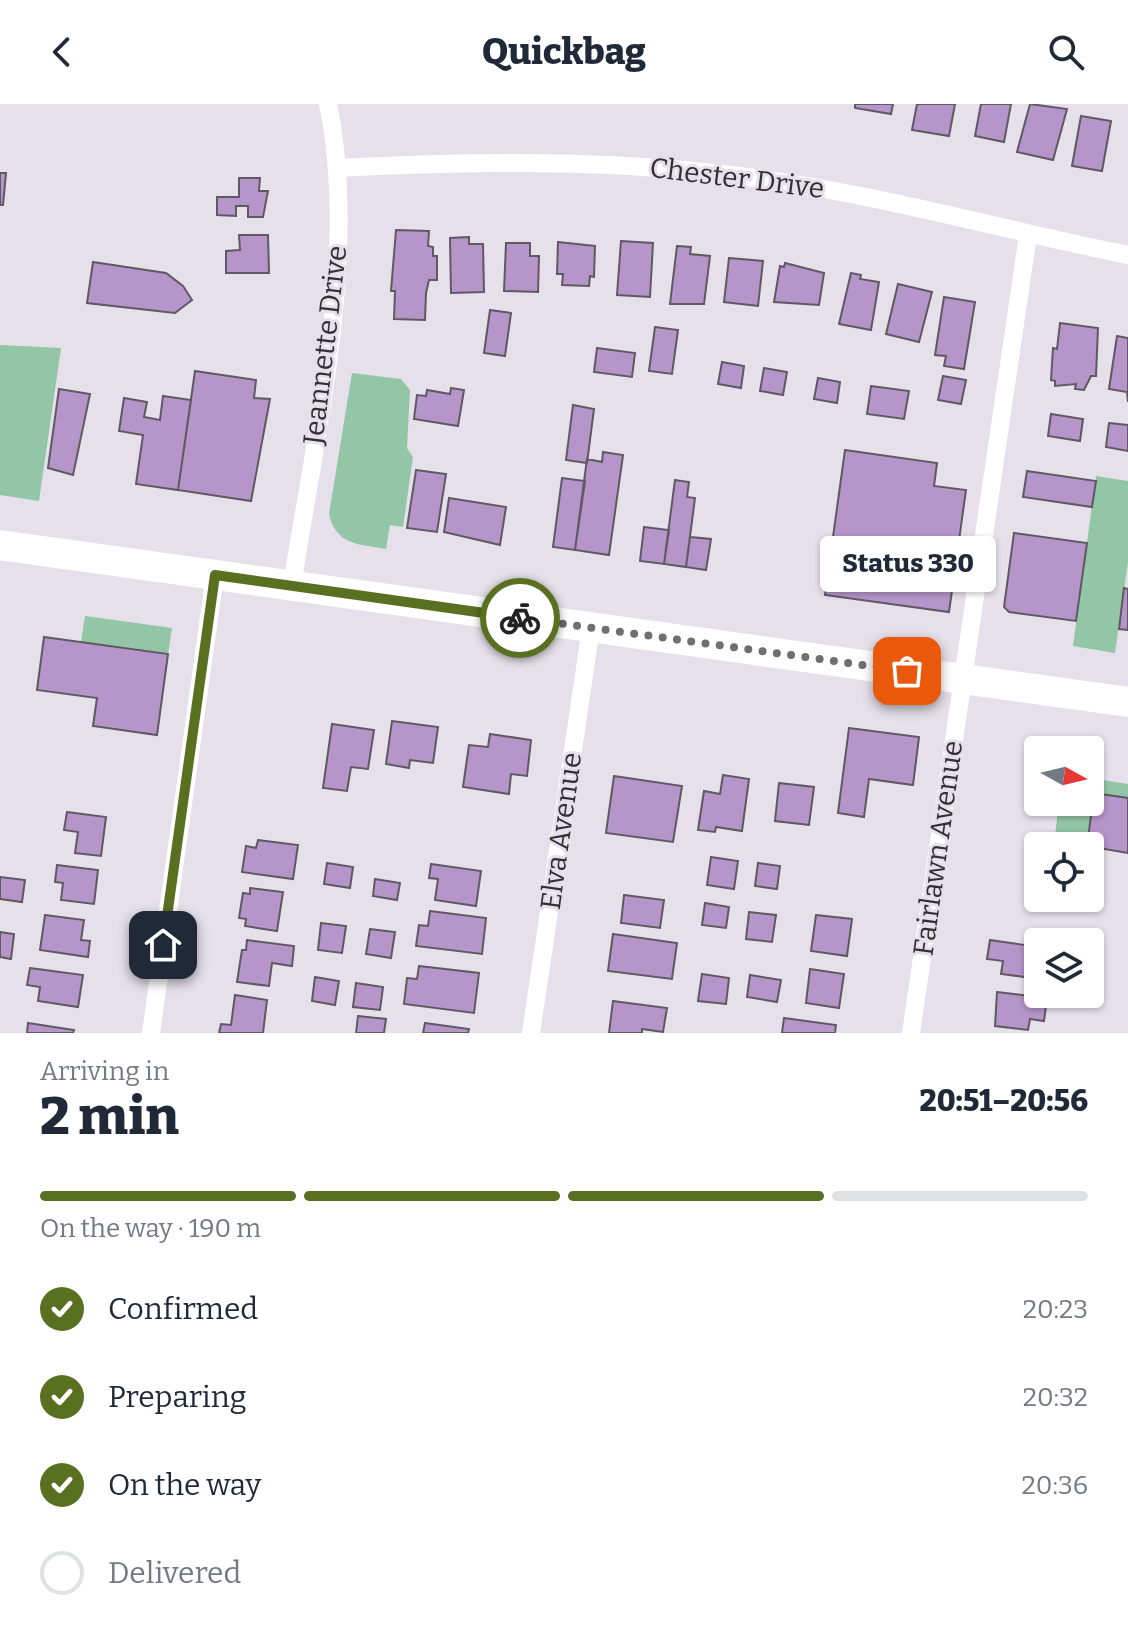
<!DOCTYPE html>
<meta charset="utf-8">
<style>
body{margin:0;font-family:Bitter,serif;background:#f6f6f7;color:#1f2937;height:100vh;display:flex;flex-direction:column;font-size:30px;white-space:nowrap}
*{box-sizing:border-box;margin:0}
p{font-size:26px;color:#747a83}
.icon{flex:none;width:44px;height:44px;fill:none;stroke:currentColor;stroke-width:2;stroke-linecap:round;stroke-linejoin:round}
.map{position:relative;height:929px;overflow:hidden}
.sheet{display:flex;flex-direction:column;background:#fff;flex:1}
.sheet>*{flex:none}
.needle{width:52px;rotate:98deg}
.controls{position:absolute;left:1024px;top:632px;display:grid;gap:16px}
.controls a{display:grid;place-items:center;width:80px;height:80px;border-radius:8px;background:#fff;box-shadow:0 2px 6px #0004;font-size:40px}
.pin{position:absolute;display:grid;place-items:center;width:68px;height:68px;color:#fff;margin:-34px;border-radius:16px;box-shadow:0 4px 12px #0006}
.courier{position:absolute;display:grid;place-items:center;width:80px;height:80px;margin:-40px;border:6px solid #5a7021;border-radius:50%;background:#fff;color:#222;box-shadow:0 2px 10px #0007}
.bubble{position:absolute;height:56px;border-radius:8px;background:#fff;box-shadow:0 2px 6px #0004;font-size:26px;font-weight:800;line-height:56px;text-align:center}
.summary em{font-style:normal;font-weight:800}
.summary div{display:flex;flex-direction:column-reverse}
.summary{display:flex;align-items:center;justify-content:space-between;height:136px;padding:0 40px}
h1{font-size:52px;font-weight:800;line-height:60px}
.bar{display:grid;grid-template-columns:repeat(4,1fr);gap:12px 8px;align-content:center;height:96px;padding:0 40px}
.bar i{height:10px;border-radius:6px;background:#e0e1e3}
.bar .current{background:#5a7021}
.bar p{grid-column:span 4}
ol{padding:0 40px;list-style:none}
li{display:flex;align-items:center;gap:24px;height:88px}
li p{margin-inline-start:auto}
li .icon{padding:8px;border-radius:50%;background:#5a7021;color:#fff;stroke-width:4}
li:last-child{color:#747a83}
li i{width:44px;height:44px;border:4px solid #e0e1e3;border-radius:50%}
header{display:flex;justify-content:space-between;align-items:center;height:104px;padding:0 40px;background:#fff;font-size:36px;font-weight:800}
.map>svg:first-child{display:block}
</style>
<header><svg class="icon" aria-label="back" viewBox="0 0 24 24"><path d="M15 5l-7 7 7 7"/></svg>Quickbag<svg class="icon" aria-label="search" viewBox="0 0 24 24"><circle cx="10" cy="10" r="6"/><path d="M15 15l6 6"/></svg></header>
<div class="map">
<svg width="1128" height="929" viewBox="0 0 1128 929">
<rect width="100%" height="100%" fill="#e6e0ea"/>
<!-- green -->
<path fill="#93c6a6" d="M 0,241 L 61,244 L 39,397 L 0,391 Z
M 352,269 L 401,275 L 410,286 L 407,344 L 413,353 L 403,423 L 390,421 L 386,445 C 358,440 336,441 329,410 Z
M 1096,372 L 1128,377 L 1128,458 L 1115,549 L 1073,542 Z
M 85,512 L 172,524 L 168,550 L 81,538 Z
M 1090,674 L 1128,680 L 1128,694 L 1094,690 L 1087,742 L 1054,740 L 1059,698 L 1090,698 Z"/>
<!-- building -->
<path fill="#b695ca" stroke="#5f5962" stroke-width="2" d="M 855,0 L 893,0 L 891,10 L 855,4 Z
M 917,0 L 955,0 L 949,32 L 912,26 Z
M 981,0 L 1011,0 L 1004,38 L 975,32 Z
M 1030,0 L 1067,5 L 1053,56 L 1017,48 Z
M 1081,12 L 1111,17 L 1102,67 L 1072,62 Z
M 0,69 L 6,69 L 3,101 L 0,101 Z
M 239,74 L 260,74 L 259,87 L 268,87 L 263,113 L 248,113 L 248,102 L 236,102 L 236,112 L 217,111 L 217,93 L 239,93 Z
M 396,126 L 429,127 L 428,142 L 433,143 L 433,152 L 437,152 L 437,176 L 429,176 L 426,189 L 425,216 L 394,215 L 395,187 L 391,187 Z
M 239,131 L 268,131 L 269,169 L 226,169 L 226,147 L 240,146 Z
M 469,133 L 469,140 L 483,140 L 484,188 L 451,189 L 450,134 Z
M 621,137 L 653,139 L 650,193 L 617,191 Z
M 558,138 L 595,142 L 594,173 L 590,172 L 589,182 L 562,181 L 563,170 L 557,170 Z
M 506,139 L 530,139 L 530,152 L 539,152 L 538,188 L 504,187 Z
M 677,142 L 691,143 L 690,150 L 710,152 L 704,200 L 670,200 Z
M 729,154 L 763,157 L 758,202 L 724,198 Z
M 93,158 L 166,169 L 183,182 L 192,196 L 175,209 L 87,199 Z
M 785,159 L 824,169 L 819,201 L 774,198 L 780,162 L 784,163 Z
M 851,169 L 861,171 L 860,175 L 879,178 L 871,226 L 839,220 Z
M 898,180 L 932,188 L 919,238 L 886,230 Z
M 944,193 L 975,198 L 964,265 L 944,262 L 946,252 L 935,251 Z
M 490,206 L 511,209 L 505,252 L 484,249 Z
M 1060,219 L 1098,224 L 1096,272 L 1091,272 L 1084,286 L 1075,285 L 1076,280 L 1055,282 L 1055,277 L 1051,276 L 1053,244 L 1057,245 Z
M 655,223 L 678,226 L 672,270 L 649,267 Z
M 1117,232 L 1128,234 L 1128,298 L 1127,288 L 1109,285 Z
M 597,244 L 635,249 L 632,273 L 594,268 Z
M 722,258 L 744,262 L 741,284 L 718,280 Z
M 764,264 L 787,268 L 783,291 L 760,287 Z
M 195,267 L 256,276 L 254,294 L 270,295 L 251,397 L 178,386 Z
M 943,272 L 966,276 L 961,300 L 938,296 Z
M 818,274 L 840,278 L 837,299 L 814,295 Z
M 871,282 L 909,287 L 904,315 L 867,310 Z
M 451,284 L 464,286 L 458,322 L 414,315 L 417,291 L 426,292 L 427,286 L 450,290 Z
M 59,285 L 90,290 L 73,371 L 48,364 Z
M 163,292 L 191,296 L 178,386 L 136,380 L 143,331 L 119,327 L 124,294 L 147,298 L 144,313 L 160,316 Z
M 573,301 L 594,305 L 587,359 L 566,356 Z
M 1051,310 L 1083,315 L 1080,337 L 1048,332 Z
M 1109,319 L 1128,321 L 1128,347 L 1106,343 Z
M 845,346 L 937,359 L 934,382 L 966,386 L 949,508 L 825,491 Z
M 603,348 L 623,351 L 609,451 L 575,446 L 587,355 L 602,358 Z
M 416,366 L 446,370 L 437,428 L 407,424 Z
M 1027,367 L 1096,377 L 1092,403 L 1023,393 Z
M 562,374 L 585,377 L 575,446 L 553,443 Z
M 675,376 L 689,378 L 687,393 L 695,394 L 686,463 L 664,460 Z
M 449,394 L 506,403 L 500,441 L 444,428 Z
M 644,423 L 669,426 L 664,460 L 640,457 Z
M 1014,429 L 1087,439 L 1076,517 L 1009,508 L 1004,503 Z
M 690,433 L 711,435 L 706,466 L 686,463 Z
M 1124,484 L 1128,485 L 1128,526 L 1119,525 Z
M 44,533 L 168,550 L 157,631 L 93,622 L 97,594 L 37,586 Z
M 392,617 L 438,623 L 433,659 L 410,656 L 409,664 L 386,660 Z
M 332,620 L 374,626 L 368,665 L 351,663 L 347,687 L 323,684 Z
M 849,624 L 919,633 L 913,681 L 869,675 L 864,713 L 838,709 Z
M 490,630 L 531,636 L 527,672 L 511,670 L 509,690 L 463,683 L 469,641 L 488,643 Z
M 723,671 L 749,675 L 742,727 L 716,723 L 715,728 L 698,726 L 704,687 L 720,690 Z
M 614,672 L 682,682 L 673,738 L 606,729 Z
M 779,679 L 814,683 L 809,721 L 775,717 Z
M 1094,689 L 1128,694 L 1128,749 L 1087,742 Z
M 67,708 L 106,713 L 101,752 L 75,749 L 78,728 L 64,726 Z
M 258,736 L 298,741 L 293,775 L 242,768 L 246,742 L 256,744 Z
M 711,753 L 738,757 L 734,785 L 707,781 Z
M 327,759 L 353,763 L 350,784 L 324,780 Z
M 758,759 L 780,762 L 777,785 L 755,782 Z
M 431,760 L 481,767 L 476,802 L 435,796 L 438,775 L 429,774 Z
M 57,761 L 98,766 L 94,800 L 61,796 L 63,779 L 55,778 Z
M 0,773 L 25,776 L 22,798 L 0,795 Z
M 375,775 L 400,779 L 397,796 L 373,792 Z
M 250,784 L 283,788 L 277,827 L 245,822 L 246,815 L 239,814 L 243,789 L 250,790 Z
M 624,791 L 664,796 L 660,824 L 621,819 Z
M 705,799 L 729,803 L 726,824 L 702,821 Z
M 430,807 L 486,814 L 482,850 L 416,842 L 419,821 L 428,822 Z
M 749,808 L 776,811 L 772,838 L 746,835 Z
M 45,811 L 84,816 L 81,836 L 90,837 L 88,853 L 40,846 Z
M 816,811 L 852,815 L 847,852 L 811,847 Z
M 321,819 L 346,822 L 342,849 L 318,846 Z
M 370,825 L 395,828 L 391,854 L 366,850 Z
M 0,828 L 14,830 L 11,855 L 0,853 Z
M 613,830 L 677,839 L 672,875 L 608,867 Z
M 247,836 L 294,842 L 292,862 L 272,859 L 269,882 L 237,878 L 242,846 L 246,846 Z
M 990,836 L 1038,843 L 1038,862 L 1035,861 L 1033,874 L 1001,870 L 1003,857 L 987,855 Z
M 419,862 L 479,869 L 474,909 L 404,900 L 407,874 L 417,875 Z
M 30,864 L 83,871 L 78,903 L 38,897 L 40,883 L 27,881 Z
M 810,865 L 844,870 L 839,904 L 806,899 Z
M 702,870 L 729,874 L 726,900 L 698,897 Z
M 750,871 L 781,876 L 777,898 L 747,893 Z
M 315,873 L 339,877 L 335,901 L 312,897 Z
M 356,879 L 383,883 L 380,906 L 353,903 Z
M 997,888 L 1047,894 L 1044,917 L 1030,915 L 1028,926 L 995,922 Z
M 235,891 L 267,896 L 263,929 L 219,929 L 221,920 L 231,921 Z
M 613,897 L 667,904 L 663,928 L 642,925 L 642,929 L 609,929 Z
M 358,912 L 386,915 L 384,929 L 356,929 Z
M 784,914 L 836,921 L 835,929 L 782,929 Z
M 28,919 L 74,926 L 73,929 L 27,929 Z
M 425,919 L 469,925 L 468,929 L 423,929 Z"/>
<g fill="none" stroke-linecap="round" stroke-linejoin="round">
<!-- street -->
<path stroke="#fff" stroke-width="18" d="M 339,64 C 478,57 616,55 755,74 C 881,91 1004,126 1128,151
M 292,482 C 315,330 359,151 328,0
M 151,929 L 215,471
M 531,929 L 591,524
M 911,929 L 1028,131"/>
<!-- primary -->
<path stroke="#fff" stroke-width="30" d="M 0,441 L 1128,598"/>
</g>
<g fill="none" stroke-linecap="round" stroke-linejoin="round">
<!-- done -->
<path stroke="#716d73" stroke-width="8" stroke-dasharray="0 14.4" d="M 520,514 L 907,567"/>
<!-- route -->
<path stroke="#5a7021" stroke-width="10" d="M 163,841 L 215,471 L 520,514"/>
</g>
<g text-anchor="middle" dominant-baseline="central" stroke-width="6" stroke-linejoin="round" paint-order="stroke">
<!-- street labels -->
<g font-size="28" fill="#322f33" stroke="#e6e0ea">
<text transform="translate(737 74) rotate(7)">Chester Drive</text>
<text transform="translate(325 241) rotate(-83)">Jeannette Drive</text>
<text transform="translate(561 727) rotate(-82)">Elva Avenue</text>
<text transform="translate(938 744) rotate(-82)">Fairlawn Avenue</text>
</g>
</g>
</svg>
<div class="controls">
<a><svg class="needle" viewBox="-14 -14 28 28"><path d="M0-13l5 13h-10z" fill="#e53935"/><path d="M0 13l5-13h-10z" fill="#747a83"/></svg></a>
<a><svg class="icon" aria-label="locate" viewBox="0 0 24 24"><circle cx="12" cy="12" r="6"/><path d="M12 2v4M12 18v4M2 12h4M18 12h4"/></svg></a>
<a><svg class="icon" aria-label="layers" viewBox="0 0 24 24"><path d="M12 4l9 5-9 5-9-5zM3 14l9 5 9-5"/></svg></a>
</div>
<div class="pin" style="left:907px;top:567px;background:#ea580c"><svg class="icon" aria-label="bag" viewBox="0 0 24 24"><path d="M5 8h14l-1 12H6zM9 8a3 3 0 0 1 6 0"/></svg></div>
<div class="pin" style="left:163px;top:841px;background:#1f2937"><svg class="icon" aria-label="home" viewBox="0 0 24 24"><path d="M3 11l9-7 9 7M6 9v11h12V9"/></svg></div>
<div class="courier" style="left:520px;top:514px"><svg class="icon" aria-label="bike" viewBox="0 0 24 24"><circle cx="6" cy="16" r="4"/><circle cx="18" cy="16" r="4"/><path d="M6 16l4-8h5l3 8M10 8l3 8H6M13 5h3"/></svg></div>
<div class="bubble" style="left:820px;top:432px;width:176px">Status 330</div>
</div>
<section class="sheet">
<div class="summary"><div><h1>2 min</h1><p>Arriving in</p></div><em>20:51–20:56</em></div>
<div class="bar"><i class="current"></i><i class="current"></i><i class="current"></i><i></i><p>On the way · 190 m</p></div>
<ol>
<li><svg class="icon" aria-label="check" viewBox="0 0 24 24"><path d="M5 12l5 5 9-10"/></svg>Confirmed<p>20:23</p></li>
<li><svg class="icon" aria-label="check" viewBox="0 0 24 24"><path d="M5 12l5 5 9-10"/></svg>Preparing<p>20:32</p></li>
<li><svg class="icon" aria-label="check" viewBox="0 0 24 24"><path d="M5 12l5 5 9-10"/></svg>On the way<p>20:36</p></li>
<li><i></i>Delivered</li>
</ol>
</section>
